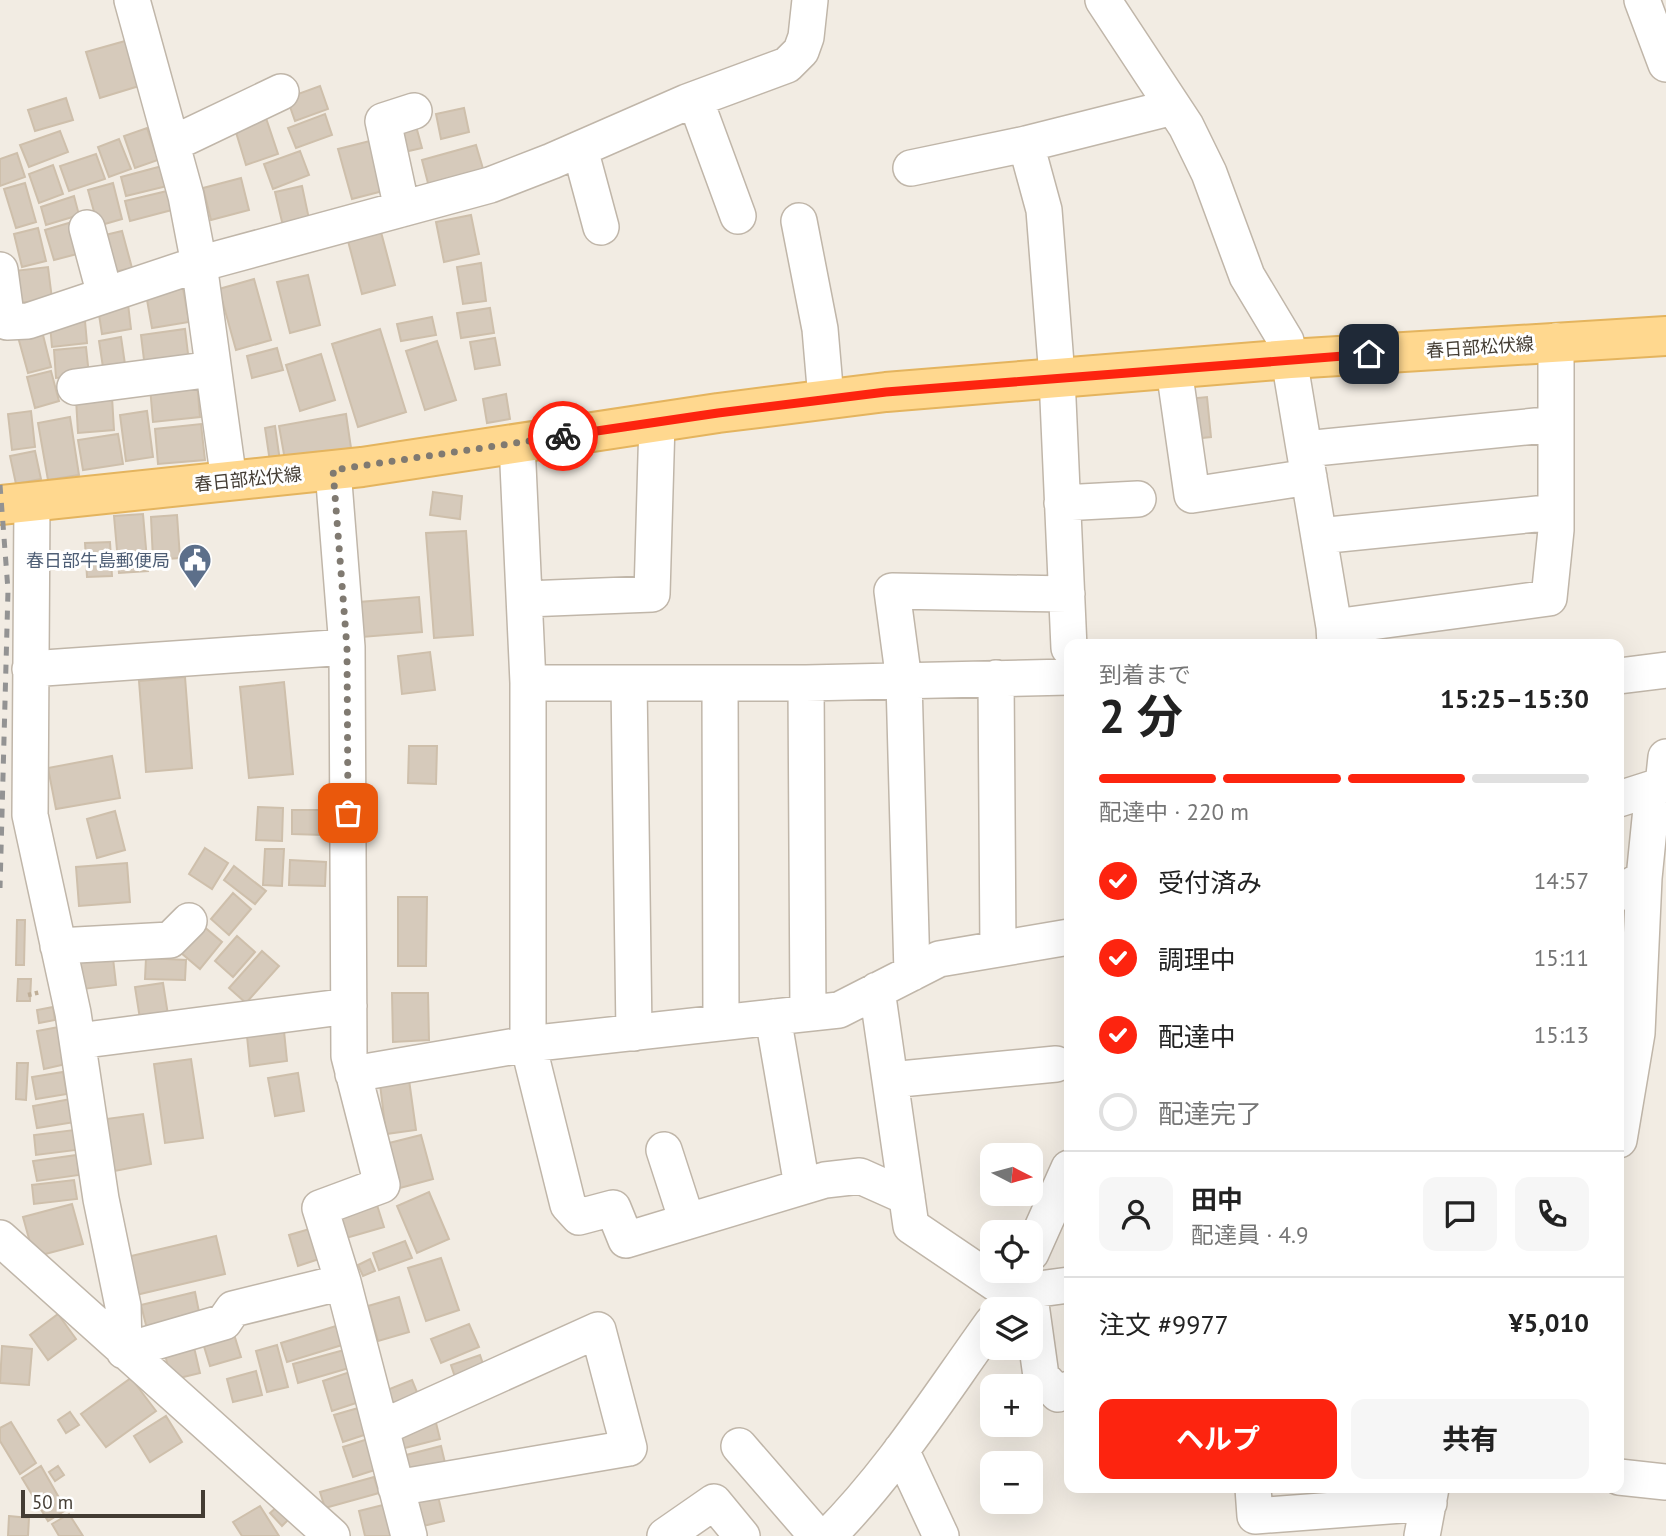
<!DOCTYPE html>
<html lang="ja">
<meta charset="utf-8">
<style>
body{margin:0;font-family:"PT Sans","Noto Sans JP",sans-serif;background:#f6f6f6;color:#222;height:100vh;display:flex;flex-direction:column;font-size:26px;white-space:nowrap}
*{box-sizing:border-box;margin:0}
p{font-size:23px;color:#767676}
.icon{flex:none;width:38px;height:38px;fill:none;stroke:currentColor;stroke-width:2;stroke-linecap:round;stroke-linejoin:round}
.map{position:relative;flex:1;overflow:hidden}
.side{position:absolute;left:1064px;top:639px;width:560px;height:854px;display:flex;flex-direction:column;background:#fff;border-radius:14px;box-shadow:0 7px 28px #0002}
.side>*{flex:none}
.needle{width:46px;rotate:96deg}
.buttons{position:absolute;left:980px;top:1143px;display:grid;gap:14px}
.buttons a{display:grid;place-items:center;width:63px;height:63px;border-radius:14px;background:#fff;box-shadow:0 7px 28px #0002;font-size:35px}
.scale{position:absolute;left:21px;bottom:18px;width:184px;box-sizing:border-box;padding-left:7px;border:4px solid #433c33;border-top:0;font-size:19px;line-height:24px;white-space:nowrap;color:#433c33;-webkit-text-stroke:5px #fff;paint-order:stroke}
.pin{position:absolute;display:grid;place-items:center;width:60px;height:60px;color:#fff;margin:-30px;border-radius:14px;box-shadow:0 4px 10px #0006}
.courier{position:absolute;display:grid;place-items:center;width:70px;height:70px;margin:-35px;border:5px solid #fd240f;border-radius:50%;background:#fff;color:#222;box-shadow:0 2px 9px #0007}
.headline em{font-style:normal;font-weight:700}
.headline div{display:flex;flex-direction:column-reverse}
.headline{display:flex;align-items:center;justify-content:space-between;height:119px;padding:0 35px}
h1{font-size:46px;font-weight:700;line-height:52px}
.bar{display:grid;grid-template-columns:repeat(4,1fr);gap:10px 7px;align-content:center;height:84px;padding:0 35px}
.bar i{height:9px;border-radius:5px;background:#e0e0e0}
.bar .selected{background:#fd240f}
.bar p{grid-column:span 4}
.line{display:flex;align-items:center;gap:18px;padding:0 35px;border-top:2px solid #e0e0e0}
.line div{flex:1}
.round{display:grid;place-items:center;flex:none;width:74px;height:74px;border-radius:14px;background:#f6f6f6}
ol{padding:0 35px;list-style:none}
li{display:flex;align-items:center;gap:21px;height:77px}
li p{margin-inline-start:auto}
li .icon{padding:7px;border-radius:50%;background:#fd240f;color:#fff;stroke-width:4}
li:last-child{color:#767676}
li i{width:38px;height:38px;border:4px solid #e0e0e0;border-radius:50%}
.button{display:flex;gap:14px;margin-top:auto;padding:14px 35px}
.button a{flex:1;height:80px;border-radius:14px;background:#fd240f;color:#fff;font-size:28px;font-weight:700;line-height:80px;text-align:center}
.button a+a{background:#f6f6f6;color:#222}
.map>svg:first-child{display:block}
</style>
<div class="map">
<svg width="1666" height="1536" viewBox="0 0 1666 1536">
<rect width="100%" height="100%" fill="#f2ece3"/>
<!-- building -->
<path fill="#d6cabb" stroke="#cebfab" stroke-width="2" d="M 125,41 L 139,86 L 100,98 L 86,52 Z
M 320,86 L 328,109 L 295,121 L 287,98 Z
M 66,98 L 73,120 L 35,131 L 28,110 Z
M 464,108 L 469,132 L 441,139 L 436,114 Z
M 325,114 L 332,135 L 296,148 L 288,128 Z
M 266,118 L 278,154 L 246,165 L 235,129 Z
M 416,126 L 422,148 L 400,153 L 395,131 Z
M 147,128 L 158,160 L 135,168 L 124,136 Z
M 60,131 L 68,152 L 29,167 L 20,145 Z
M 119,139 L 131,169 L 109,177 L 98,147 Z
M 370,141 L 383,191 L 352,199 L 338,149 Z
M 476,145 L 484,172 L 429,187 L 422,160 Z
M 300,151 L 309,175 L 273,189 L 264,164 Z
M 17,153 L 25,177 L 0,186 L 0,159 Z
M 96,154 L 105,179 L 69,191 L 60,166 Z
M 53,165 L 63,194 L 39,203 L 29,174 Z
M 162,166 L 167,186 L 126,196 L 121,177 Z
M 241,178 L 249,210 L 211,220 L 203,188 Z
M 25,183 L 36,222 L 16,228 L 4,189 Z
M 113,183 L 122,219 L 98,226 L 88,190 Z
M 302,186 L 309,219 L 283,226 L 275,192 Z
M 167,191 L 172,210 L 130,221 L 125,201 Z
M 74,196 L 79,215 L 46,225 L 41,207 Z
M 471,215 L 479,254 L 444,262 L 436,222 Z
M 72,222 L 81,253 L 54,260 L 45,230 Z
M 38,228 L 46,261 L 22,267 L 14,234 Z
M 122,231 L 132,268 L 114,272 L 105,235 Z
M 381,232 L 395,285 L 362,294 L 348,241 Z
M 481,263 L 486,301 L 463,304 L 457,267 Z
M 48,267 L 52,299 L 19,303 L 14,271 Z
M 308,275 L 320,325 L 290,333 L 277,282 Z
M 254,279 L 271,340 L 236,350 L 219,289 Z
M 183,288 L 189,322 L 152,328 L 146,294 Z
M 128,304 L 131,329 L 102,334 L 98,308 Z
M 490,308 L 494,333 L 461,338 L 457,313 Z
M 432,317 L 436,335 L 401,341 L 397,324 Z
M 85,321 L 87,343 L 52,347 L 50,325 Z
M 185,329 L 189,362 L 145,368 L 141,335 Z
M 380,329 L 406,412 L 358,427 L 332,344 Z
M 42,331 L 51,367 L 28,373 L 18,337 Z
M 121,337 L 126,371 L 104,374 L 99,341 Z
M 495,338 L 500,365 L 475,369 L 470,342 Z
M 437,341 L 456,400 L 425,410 L 406,351 Z
M 86,347 L 89,375 L 56,378 L 54,350 Z
M 277,348 L 283,370 L 252,378 L 247,356 Z
M 321,354 L 335,400 L 300,411 L 286,365 Z
M 51,371 L 59,401 L 35,408 L 27,377 Z
M 197,382 L 200,417 L 153,422 L 150,387 Z
M 506,394 L 510,419 L 487,423 L 483,399 Z
M 112,397 L 114,430 L 78,433 L 76,399 Z
M 1207,397 L 1211,437 L 1193,439 L 1188,399 Z
M 31,411 L 35,447 L 12,450 L 8,414 Z
M 147,411 L 153,457 L 126,461 L 120,415 Z
M 346,414 L 351,448 L 285,460 L 279,426 Z
M 70,417 L 79,475 L 48,480 L 38,423 Z
M 201,424 L 205,460 L 158,464 L 155,429 Z
M 275,426 L 280,461 L 270,462 L 265,428 Z
M 118,434 L 123,464 L 83,470 L 78,440 Z
M 35,451 L 41,479 L 16,484 L 10,456 Z
M 433,492 L 462,496 L 460,519 L 430,515 Z
M 143,514 L 148,571 L 119,573 L 114,516 Z
M 177,515 L 180,558 L 153,560 L 151,517 Z
M 466,531 L 473,635 L 434,638 L 426,533 Z
M 110,542 L 112,576 L 87,577 L 85,543 Z
M 419,597 L 422,632 L 362,637 L 359,602 Z
M 430,652 L 435,690 L 402,694 L 398,656 Z
M 185,677 L 192,768 L 146,772 L 139,681 Z
M 284,682 L 293,774 L 249,778 L 240,687 Z
M 409,746 L 437,746 L 436,784 L 408,783 Z
M 112,756 L 120,798 L 56,809 L 48,768 Z
M 258,807 L 283,808 L 282,841 L 256,840 Z
M 292,810 L 323,810 L 323,835 L 292,834 Z
M 115,811 L 125,850 L 97,858 L 87,819 Z
M 205,848 L 228,863 L 212,889 L 189,874 Z
M 265,849 L 284,849 L 282,886 L 263,885 Z
M 290,860 L 326,862 L 325,886 L 289,885 Z
M 127,863 L 130,902 L 79,906 L 76,867 Z
M 234,866 L 266,891 L 255,904 L 224,880 Z
M 233,893 L 251,909 L 229,935 L 211,919 Z
M 398,897 L 427,897 L 426,966 L 398,966 Z
M 17,920 L 25,920 L 24,965 L 16,965 Z
M 202,925 L 222,942 L 200,969 L 180,952 Z
M 237,936 L 255,952 L 233,977 L 215,961 Z
M 262,951 L 279,966 L 246,1003 L 229,988 Z
M 113,958 L 116,985 L 83,989 L 80,962 Z
M 146,958 L 186,960 L 185,980 L 145,979 Z
M 18,979 L 31,979 L 30,1001 L 17,1001 Z
M 163,983 L 168,1015 L 140,1019 L 135,987 Z
M 392,993 L 428,993 L 429,1040 L 393,1042 Z
M 53,1007 L 55,1020 L 39,1023 L 37,1010 Z
M 59,1027 L 66,1064 L 44,1069 L 37,1031 Z
M 284,1031 L 287,1061 L 250,1066 L 247,1036 Z
M 191,1059 L 203,1138 L 165,1143 L 154,1064 Z
M 17,1063 L 28,1063 L 26,1100 L 16,1099 Z
M 63,1072 L 67,1094 L 36,1099 L 32,1077 Z
M 298,1073 L 304,1111 L 275,1116 L 268,1078 Z
M 409,1080 L 416,1130 L 386,1134 L 380,1084 Z
M 71,1099 L 75,1122 L 37,1128 L 33,1106 Z
M 143,1114 L 151,1164 L 114,1171 L 106,1119 Z
M 74,1130 L 76,1150 L 36,1155 L 34,1135 Z
M 421,1135 L 433,1179 L 400,1188 L 389,1143 Z
M 77,1155 L 79,1175 L 37,1181 L 33,1161 Z
M 74,1180 L 77,1199 L 34,1204 L 32,1185 Z
M 429,1192 L 449,1239 L 417,1253 L 397,1206 Z
M 72,1204 L 83,1244 L 34,1257 L 23,1217 Z
M 377,1205 L 384,1227 L 346,1238 L 340,1215 Z
M 313,1228 L 322,1258 L 298,1266 L 289,1235 Z
M 216,1236 L 225,1274 L 136,1295 L 127,1257 Z
M 405,1241 L 412,1258 L 379,1270 L 373,1253 Z
M 441,1258 L 459,1310 L 426,1321 L 408,1268 Z
M 370,1259 L 375,1271 L 363,1276 L 358,1265 Z
M 195,1292 L 200,1317 L 147,1329 L 141,1305 Z
M 399,1297 L 409,1332 L 378,1341 L 368,1306 Z
M 58,1314 L 76,1339 L 48,1360 L 30,1335 Z
M 469,1324 L 479,1347 L 441,1363 L 431,1339 Z
M 336,1326 L 342,1345 L 287,1362 L 281,1343 Z
M 233,1331 L 241,1357 L 210,1366 L 202,1340 Z
M 193,1343 L 200,1373 L 171,1380 L 164,1350 Z
M 277,1345 L 288,1387 L 267,1392 L 256,1351 Z
M 2,1346 L 32,1349 L 29,1385 L 0,1383 Z
M 344,1350 L 349,1368 L 298,1383 L 293,1364 Z
M 480,1355 L 486,1373 L 457,1383 L 451,1365 Z
M 256,1371 L 262,1395 L 233,1402 L 227,1379 Z
M 353,1371 L 362,1401 L 332,1411 L 323,1381 Z
M 131,1378 L 156,1411 L 106,1447 L 81,1414 Z
M 412,1380 L 421,1402 L 396,1412 L 387,1390 Z
M 365,1406 L 373,1432 L 343,1442 L 334,1415 Z
M 70,1412 L 79,1425 L 66,1433 L 58,1420 Z
M 166,1416 L 182,1442 L 150,1462 L 134,1436 Z
M 435,1419 L 440,1439 L 401,1449 L 396,1428 Z
M 11,1422 L 36,1463 L 20,1474 L 0,1441 L 0,1428 Z
M 371,1438 L 381,1468 L 353,1477 L 343,1447 Z
M 441,1446 L 446,1467 L 411,1475 L 406,1455 Z
M 41,1466 L 66,1510 L 48,1521 L 22,1478 Z
M 58,1466 L 64,1475 L 55,1481 L 49,1472 Z
M 374,1477 L 379,1493 L 325,1508 L 320,1492 Z
M 436,1488 L 444,1521 L 419,1527 L 411,1494 Z
M 391,1503 L 399,1536 L 365,1536 L 359,1511 Z
M 260,1506 L 279,1536 L 242,1536 L 233,1522 Z
M 277,1507 L 288,1520 L 282,1526 L 270,1513 Z
M 69,1514 L 83,1536 L 59,1536 L 52,1524 Z
M 9,1516 L 29,1518 L 28,1536 L 8,1536 Z"/>
<g fill="none" stroke-linecap="round" stroke-linejoin="round">
<defs>
<path id="minor" d="M 132,0 L 186,196 L 199,264 L 229,481
M 1103,0 L 1186,126 L 1209,173 L 1247,276 L 1286,341 L 1334,627 L 1335,644
M 1642,0 L 1666,64
M 695,99 L 738,216
M 172,144 L 281,92
M 1026,144 L 1044,210 L 1057,377 L 1069,648
M 580,149 L 601,227
M 911,168 L 1026,144 L 1173,107
M 402,209 L 383,121 L 414,111
M 799,221 L 820,329 L 826,399
M 87,228 L 105,295
M 0,270 L 7,322 L 28,321 L 199,264 L 490,185 L 552,161 L 687,102 L 787,65 L 801,51 L 806,37 L 810,0
M 1174,369 L 1192,495 L 1309,477
M 75,387 L 213,369
M 517,443 L 528,683 L 528,1044 L 568,1205 L 579,1217 L 613,1208 L 626,1240 L 825,1180 L 860,1176 L 907,1197
M 1305,449 L 1556,424
M 32,502 L 30,815 L 73,1013 L 101,1199 L 123,1306 L 124,1351
M 1062,503 L 1138,499
M 1319,536 L 1556,512
M 526,599 L 652,594 L 657,422
M 1334,627 L 1549,598 L 1556,530 L 1556,341
M 30,669 L 347,647
M 1619,676 L 1666,670
M 996,678 L 998,949
M 528,683 L 806,683 L 1069,677
M 629,683 L 634,1033
M 720,683 L 721,1022
M 806,683 L 808,1013
M 1619,799 L 1663,785 L 1666,757
M 1619,893 L 1644,878 L 1653,789
M 58,946 L 170,940 L 189,921
M 912,973 L 904,681 L 892,591 L 1067,594
M 877,990 L 911,1226 L 1010,1293 L 1069,1285
M 773,1017 L 802,1186
M 78,1041 L 349,1006
M 353,1074 L 528,1044 L 839,1010 L 939,959 L 1069,937
M 890,1080 L 1056,1064
M 1619,1140 L 1637,1033 L 1644,878
M 664,1150 L 687,1221
M 0,1238 L 332,1536
M 1031,1253 L 1069,1168
M 343,1282 L 409,1536
M 1029,1290 L 1041,1376 L 1058,1394 L 1069,1389
M 124,1351 L 224,1322 L 233,1309 L 343,1282 L 320,1208 L 382,1185 L 349,1056 L 347,647 L 333,470
M 381,1428 L 598,1330 L 629,1448 L 396,1488
M 739,1446 L 817,1536
M 901,1450 L 941,1536
M 1619,1477 L 1666,1482
M 1253,1488 L 1255,1516 L 1429,1503
M 665,1536 L 714,1502 L 742,1536
M 828,1536 C 891,1473 940,1395 992,1323
M 1422,1536 L 1431,1488"/>
<path id="major" d="M 0,505 L 362,467 L 718,413 L 886,392 L 1290,359 L 1666,336"/>
</defs>
<!-- minor casing -->
<use href="#minor" stroke="#c0b6a9" stroke-width="38"/>
<!-- major casing -->
<use href="#major" stroke="#e4b45e" stroke-width="42"/>
<!-- path -->
<path stroke="#bfae97" stroke-width="4.5" stroke-dasharray="3.5 3.5" stroke-linecap="butt" d="M 28,995 L 41,992"/>
<!-- minor -->
<use href="#minor" stroke="#fff" stroke-width="35"/>
<!-- major -->
<use href="#major" stroke="#ffd88f" stroke-width="38"/>
<!-- rail -->
<path stroke="#939393" stroke-width="5" stroke-dasharray="9 9" stroke-linecap="butt" d="M 0,485 L 8,590 L 0,888"/>
</g>
<g fill="none" stroke-linecap="round" stroke-linejoin="round">
<!-- done -->
<path stroke="#807a71" stroke-width="7" stroke-dasharray="0 12.6" d="M 348,813 L 347,648 L 333,470 L 563,436"/>
<!-- route -->
<path stroke="#fd240f" stroke-width="9" d="M 563,436 L 718,413 L 886,392 L 1369,354"/>
</g>
<!-- icons -->
<defs>
<symbol id="civic-pin" viewBox="-11 -11 22 30"><path d="M0 17L-7.5 6A9.5 9.5 0 1 1 7.5 6Z" fill="#5c6f8a" stroke="#fff"/><path d="M-.6-6.5H3V-4.5H.6V-3L4-1V1h2V6H-6V1h2V-1L-.6-3ZM-1.2 2.5V6h2.4V2.5Z" fill="#fff"/></symbol>
</defs>
<g fill-rule="evenodd">
<use href="#civic-pin" x="176" y="541" width="38" height="52"/>
</g>
<g text-anchor="middle" dominant-baseline="central" stroke-width="6" stroke-linejoin="round" paint-order="stroke">
<!-- street labels -->
<g font-size="18" fill="#433c33" stroke="#fff">
<text transform="translate(1480 347) rotate(-4)">春日部松伏線</text>
<text transform="translate(248 479) rotate(-6)">春日部松伏線</text>
</g>
<!-- service labels -->
<g font-size="18" fill="#4e5e75" stroke="#fff" text-anchor="end">
<text x="170" y="560">春日部牛島郵便局</text>
</g>
</g>
</svg>
<div class="buttons">
<a><svg class="needle" viewBox="-14 -14 28 28"><path d="M0-13l5 13h-10z" fill="#e53935"/><path d="M0 13l5-13h-10z" fill="#767676"/></svg></a>
<a><svg class="icon" aria-label="locate" viewBox="0 0 24 24"><circle cx="12" cy="12" r="6"/><path d="M12 2v4M12 18v4M2 12h4M18 12h4"/></svg></a>
<a><svg class="icon" aria-label="layers" viewBox="0 0 24 24"><path d="M12 4l9 5-9 5-9-5zM3 14l9 5 9-5"/></svg></a>
<a>+</a>
<a>−</a>
</div>
<div class="scale">50 m</div>
<div class="pin" style="left:348px;top:813px;background:#ea580c"><svg class="icon" aria-label="bag" viewBox="0 0 24 24"><path d="M5 8h14l-1 12H6zM9 8a3 3 0 0 1 6 0"/></svg></div>
<div class="pin" style="left:1369px;top:354px;background:#1f2937"><svg class="icon" aria-label="home" viewBox="0 0 24 24"><path d="M3 11l9-7 9 7M6 9v11h12V9"/></svg></div>
<div class="courier" style="left:563px;top:436px"><svg class="icon" aria-label="bike" viewBox="0 0 24 24"><circle cx="6" cy="16" r="4"/><circle cx="18" cy="16" r="4"/><path d="M6 16l4-8h5l3 8M10 8l3 8H6M13 5h3"/></svg></div>
<section class="side">
<div class="headline"><div><h1>2 分</h1><p>到着まで</p></div><em>15:25–15:30</em></div>
<div class="bar"><i class="selected"></i><i class="selected"></i><i class="selected"></i><i></i><p>配達中 · 220 m</p></div>
<ol>
<li><svg class="icon" aria-label="check" viewBox="0 0 24 24"><path d="M5 12l5 5 9-10"/></svg>受付済み<p>14:57</p></li>
<li><svg class="icon" aria-label="check" viewBox="0 0 24 24"><path d="M5 12l5 5 9-10"/></svg>調理中<p>15:11</p></li>
<li><svg class="icon" aria-label="check" viewBox="0 0 24 24"><path d="M5 12l5 5 9-10"/></svg>配達中<p>15:13</p></li>
<li><i></i>配達完了</li>
</ol>
<div class="line" style="height:126px"><a class="round"><svg class="icon" aria-label="person" viewBox="0 0 24 24"><circle cx="12" cy="8" r="4"/><path d="M4 21q1-7 8-7t8 7"/></svg></a><div><b>田中</b><p>配達員 · 4.9</p></div><a class="round"><svg class="icon" aria-label="chat" viewBox="0 0 24 24"><path d="M4 5h16v11H9l-5 4z"/></svg></a><a class="round"><svg class="icon" aria-label="phone" viewBox="0 0 24 24"><path d="M5 4h4l2 5-3 2q2 4 5 5l2-3 5 2v4C11 20 4 13 5 4z"/></svg></a></div>
<div class="line" style="height:91px"><div>注文 #9977</div><b>¥5,010</b></div>
<div class="button"><a>ヘルプ</a><a>共有</a></div>
</section>
</div>
